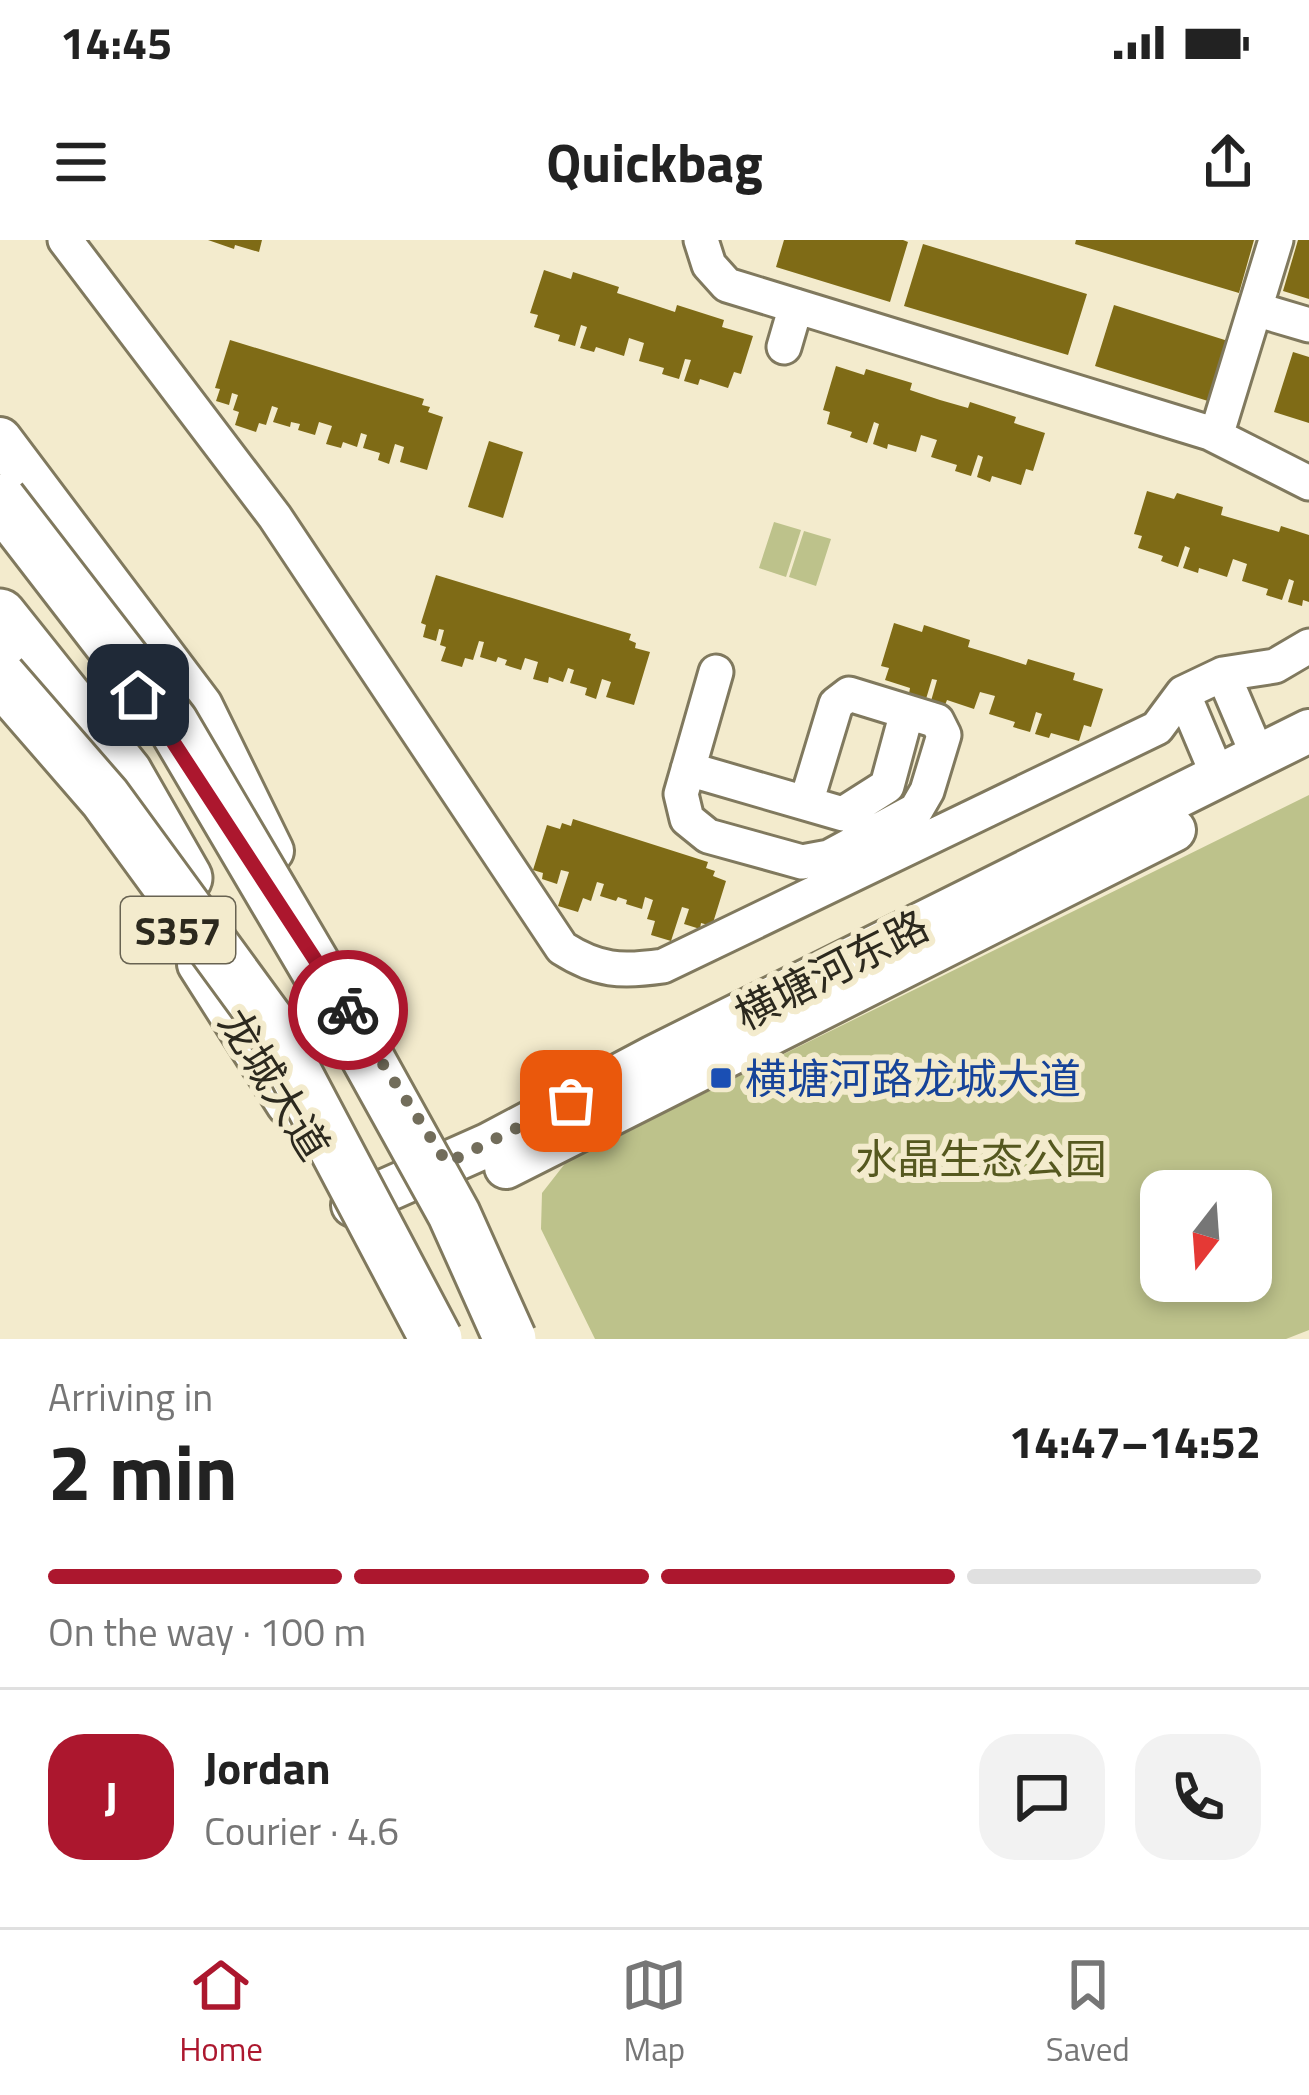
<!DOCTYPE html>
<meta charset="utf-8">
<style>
body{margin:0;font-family:"Titillium Web","Noto Sans SC",sans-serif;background:#f2f2f2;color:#222;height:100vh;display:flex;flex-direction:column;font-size:45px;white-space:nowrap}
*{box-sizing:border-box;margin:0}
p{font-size:39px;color:#767676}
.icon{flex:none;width:66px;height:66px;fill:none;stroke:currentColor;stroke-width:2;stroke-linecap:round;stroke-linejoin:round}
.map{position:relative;height:1099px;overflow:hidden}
.side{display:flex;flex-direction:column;background:#fff;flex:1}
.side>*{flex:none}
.needle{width:78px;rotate:197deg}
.buttons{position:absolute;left:1140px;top:930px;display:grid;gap:24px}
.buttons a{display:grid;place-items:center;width:132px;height:132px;border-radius:24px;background:#fff;box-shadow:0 6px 18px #0003;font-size:60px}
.pin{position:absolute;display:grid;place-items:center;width:102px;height:102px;color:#fff;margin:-51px;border-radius:24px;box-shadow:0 6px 18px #0006}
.courier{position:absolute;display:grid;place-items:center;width:120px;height:120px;margin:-60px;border:9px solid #ac172e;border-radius:50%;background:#fff;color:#222;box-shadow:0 3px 15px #0007}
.overview em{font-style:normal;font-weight:700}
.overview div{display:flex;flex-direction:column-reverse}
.overview{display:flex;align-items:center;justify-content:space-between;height:204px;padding:0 48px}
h1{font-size:78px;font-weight:700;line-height:90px}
.bar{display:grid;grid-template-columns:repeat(4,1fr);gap:18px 12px;align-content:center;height:144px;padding:0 48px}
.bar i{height:15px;border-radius:9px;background:#e0e0e0}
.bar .current{background:#ac172e}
.bar p{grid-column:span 4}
.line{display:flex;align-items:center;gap:30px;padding:0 48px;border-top:3px solid #e0e0e0}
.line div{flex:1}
.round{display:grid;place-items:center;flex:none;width:126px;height:126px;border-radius:36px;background:#f2f2f2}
.status{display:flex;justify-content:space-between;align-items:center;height:84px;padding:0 60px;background:#fff;direction:ltr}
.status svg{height:33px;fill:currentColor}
header{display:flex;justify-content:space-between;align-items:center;height:156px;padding:0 48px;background:#fff;font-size:54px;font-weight:700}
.tab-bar{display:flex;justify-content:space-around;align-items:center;height:168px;border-top:3px solid #e0e0e0;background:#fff;font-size:33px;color:#767676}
.tab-bar a{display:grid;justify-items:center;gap:6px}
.tab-bar .current{color:#ac172e}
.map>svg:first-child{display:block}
</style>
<div class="status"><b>14:45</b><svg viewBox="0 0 49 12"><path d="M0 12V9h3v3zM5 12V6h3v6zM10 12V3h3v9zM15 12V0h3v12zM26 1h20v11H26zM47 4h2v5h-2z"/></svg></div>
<header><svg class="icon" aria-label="menu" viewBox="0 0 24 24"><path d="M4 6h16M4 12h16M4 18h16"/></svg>Quickbag<svg class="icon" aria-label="share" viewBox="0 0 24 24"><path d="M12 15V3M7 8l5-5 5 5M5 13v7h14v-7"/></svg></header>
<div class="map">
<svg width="1309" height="1099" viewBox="0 0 1309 1099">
<rect width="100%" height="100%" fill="#f3ebcd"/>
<!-- green -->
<path fill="#bdc28b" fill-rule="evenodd" d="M 774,282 L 801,290 L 786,337 L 759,328 Z
M 804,291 L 831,299 L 816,346 L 789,337 Z
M 1309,555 L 1309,1090 L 1286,1099 L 595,1099 L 541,989 L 542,953 L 567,921 ZM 1161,951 L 1251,951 L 1251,1041 L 1161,1041 Z"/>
<!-- building -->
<path fill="#7f6b16" d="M 208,0 L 262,0 L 259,12 L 235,5 L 234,9 Z
M 784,0 L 903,0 L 908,2 L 890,62 L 776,27 Z
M 1076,0 L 1254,0 L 1239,53 L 1075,4 Z
M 1298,0 L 1309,0 L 1309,59 L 1283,51 Z
M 923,4 L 1087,54 L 1068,115 L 904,66 Z
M 544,30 L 571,39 L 573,32 L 619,47 L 617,53 L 648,63 L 675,72 L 677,65 L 724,80 L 722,87 L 753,96 L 741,134 L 734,132 L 728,148 L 700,139 L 698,145 L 684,141 L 691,120 L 685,119 L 679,139 L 662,134 L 664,128 L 639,121 L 644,103 L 629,98 L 624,116 L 596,107 L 594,112 L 580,108 L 587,87 L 581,85 L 575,106 L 558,101 L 560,95 L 534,87 L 538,75 L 530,73 Z
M 1114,65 L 1228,101 L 1208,161 L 1095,126 Z
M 230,100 L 424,159 L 422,165 L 430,167 L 428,172 L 443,177 L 427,230 L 400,222 L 404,207 L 395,204 L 389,224 L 378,220 L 380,213 L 363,208 L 367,195 L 361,193 L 357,207 L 343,202 L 341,208 L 326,204 L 332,186 L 319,182 L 315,195 L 298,190 L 300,184 L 291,182 L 290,187 L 273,182 L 278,168 L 272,166 L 266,185 L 259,183 L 256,192 L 235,185 L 239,172 L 233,170 L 238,155 L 232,153 L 229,165 L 216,161 L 220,149 L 215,148 Z
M 1293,112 L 1309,117 L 1309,183 L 1274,172 Z
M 836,126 L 864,135 L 866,129 L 912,143 L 910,150 L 940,160 L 968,168 L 970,162 L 1016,177 L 1014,183 L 1045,193 L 1033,231 L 1026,229 L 1021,245 L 992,236 L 990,242 L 977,237 L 983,217 L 978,215 L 971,236 L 955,231 L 957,225 L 931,217 L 937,200 L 921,195 L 916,212 L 888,204 L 887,209 L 873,204 L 879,184 L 874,182 L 867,203 L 850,197 L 852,192 L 827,184 L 830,172 L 823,170 Z
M 489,201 L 523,212 L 503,278 L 468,267 Z
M 1147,251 L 1174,259 L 1177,253 L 1223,267 L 1221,275 L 1279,292 L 1281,286 L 1309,295 L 1309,362 L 1303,360 L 1302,366 L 1288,362 L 1294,341 L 1289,339 L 1282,360 L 1266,355 L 1268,349 L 1242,341 L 1247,324 L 1233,319 L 1227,337 L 1199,328 L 1198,333 L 1183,328 L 1190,308 L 1185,306 L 1178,327 L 1161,321 L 1163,316 L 1138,308 L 1142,296 L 1134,294 Z
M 436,335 L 631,394 L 629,400 L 636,403 L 635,408 L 650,412 L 634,465 L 606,457 L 611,442 L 602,439 L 596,459 L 585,455 L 587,448 L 570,443 L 574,430 L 568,428 L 563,442 L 549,437 L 548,443 L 533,439 L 538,422 L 525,418 L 521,430 L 505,425 L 507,420 L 498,417 L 496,422 L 480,417 L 484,402 L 479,401 L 473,420 L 465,418 L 462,427 L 441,421 L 446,407 L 440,405 L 444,390 L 439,389 L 436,401 L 423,397 L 426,385 L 421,383 Z
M 894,383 L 922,392 L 924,385 L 970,400 L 968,407 L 998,416 L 1026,425 L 1028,419 L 1075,433 L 1073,440 L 1103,449 L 1091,487 L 1084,485 L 1079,501 L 1051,493 L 1049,498 L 1035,494 L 1042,474 L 1036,472 L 1030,492 L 1013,487 L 1015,482 L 989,474 L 995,456 L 980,452 L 974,469 L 947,460 L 945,465 L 931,461 L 937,440 L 932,439 L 926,459 L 909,454 L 910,448 L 885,440 L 889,428 L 881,426 Z
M 573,579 L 708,622 L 706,628 L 715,631 L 713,636 L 726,641 L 712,686 L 701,683 L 700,689 L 684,684 L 689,669 L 682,667 L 671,701 L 651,695 L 655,681 L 647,679 L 653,660 L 645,657 L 642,669 L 626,664 L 627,660 L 618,657 L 616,661 L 600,656 L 604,644 L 597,642 L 591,661 L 583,658 L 578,672 L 558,666 L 569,632 L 561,630 L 557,644 L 542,639 L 543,633 L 533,630 L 547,585 L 560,589 L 562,583 L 571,586 Z"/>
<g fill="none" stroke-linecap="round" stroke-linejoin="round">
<defs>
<path id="minor" d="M 65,0 L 275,277 L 562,708 C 598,731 621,732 663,726 L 1157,488 L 1183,453 L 1223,434 L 1275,426 L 1309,406
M 701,0 L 709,25 L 727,45 L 1210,193 L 1309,243
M 1255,69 L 1309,85
M 784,107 L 796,66
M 1216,196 L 1276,0
M 716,432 L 681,554 L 687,579 L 708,596 L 802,622 L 829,617 L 916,570 L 927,551 L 944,495 L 937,481 L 849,454 L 836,464 L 806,563
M 1223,434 L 1258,516
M 1183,453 L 1218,536
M 688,529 L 843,574 L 887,546 L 907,472"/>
<path id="major" d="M 0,199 L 201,466 L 272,611
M 199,724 L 288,864
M 506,927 L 1174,590
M 353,965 L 488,905 L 654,817 L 1309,491"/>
<path id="highway" d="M 0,375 L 126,533 L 186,638"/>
</defs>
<!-- minor casing -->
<use href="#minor" stroke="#80795e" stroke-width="39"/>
<!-- major casing -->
<use href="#major" stroke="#80795e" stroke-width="48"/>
<!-- highway casing -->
<use href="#highway" stroke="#80795e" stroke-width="57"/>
<!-- minor -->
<use href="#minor" stroke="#fff" stroke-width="33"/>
<!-- major -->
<use href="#major" stroke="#fff" stroke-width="42"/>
<!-- highway -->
<use href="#highway" stroke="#fff" stroke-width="51"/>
<defs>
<path id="highway-bridge" d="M 0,260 L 172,483 L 346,779 L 454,974 L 510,1099
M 0,437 L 105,558 L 268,781 L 436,1099"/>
</defs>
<!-- highway-bridge casing -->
<use href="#highway-bridge" stroke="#80795e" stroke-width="57" stroke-linecap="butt"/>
<!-- highway-bridge -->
<use href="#highway-bridge" stroke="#fff" stroke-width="51"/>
</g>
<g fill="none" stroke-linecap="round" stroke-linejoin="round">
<!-- done -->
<path stroke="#726d5b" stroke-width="12" stroke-dasharray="0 21.6" d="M 348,770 L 447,923 L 571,861"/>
<!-- route -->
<path stroke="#ac172e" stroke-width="15" d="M 138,455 L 166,491 L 348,770"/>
</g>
<!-- markers -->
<rect fill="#1a4fb4" stroke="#f3ebcd" stroke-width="4.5" x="709" y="826" width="24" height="24" rx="6"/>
<g text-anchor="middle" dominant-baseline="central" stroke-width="12" stroke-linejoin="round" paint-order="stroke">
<!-- shield labels -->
<rect fill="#f3ebcd" stroke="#686352" stroke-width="3" x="121" y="657" width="114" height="66" rx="9"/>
<g font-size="39" font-weight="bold" fill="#2c291e">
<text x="178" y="690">S357</text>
</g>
<!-- street labels -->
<g font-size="42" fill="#2c291e" stroke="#f3ebcd">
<text transform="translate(831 729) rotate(-27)">横塘河东路</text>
<text transform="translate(275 844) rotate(58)">龙城大道</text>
</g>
<!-- transit labels -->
<g font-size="42" fill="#164399" stroke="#f3ebcd" text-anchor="start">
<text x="745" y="838">横塘河路龙城大道</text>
</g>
<!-- park labels -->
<g font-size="42" fill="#55581f" stroke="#f3ebcd">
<text x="981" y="918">水晶生态公园</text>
</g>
</g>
</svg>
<div class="buttons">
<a><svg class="needle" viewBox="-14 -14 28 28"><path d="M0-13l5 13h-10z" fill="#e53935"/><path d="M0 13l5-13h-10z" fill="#767676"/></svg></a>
</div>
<div class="pin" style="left:571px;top:861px;background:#ea580c"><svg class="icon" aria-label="bag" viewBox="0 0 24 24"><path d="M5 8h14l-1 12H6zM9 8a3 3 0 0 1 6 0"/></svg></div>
<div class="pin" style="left:138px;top:455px;background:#1f2937"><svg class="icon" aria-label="home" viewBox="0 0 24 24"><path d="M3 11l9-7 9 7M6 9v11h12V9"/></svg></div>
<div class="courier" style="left:348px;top:770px"><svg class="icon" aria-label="bike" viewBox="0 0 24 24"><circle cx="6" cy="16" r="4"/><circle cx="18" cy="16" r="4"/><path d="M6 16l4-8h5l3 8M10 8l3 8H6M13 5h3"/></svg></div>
</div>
<section class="side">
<div class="overview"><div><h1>2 min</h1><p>Arriving in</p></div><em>14:47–14:52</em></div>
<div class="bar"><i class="current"></i><i class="current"></i><i class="current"></i><i></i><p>On the way · 100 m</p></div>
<div class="line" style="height:216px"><b class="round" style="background:#ac172e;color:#fff">J</b><div><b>Jordan</b><p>Courier · 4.6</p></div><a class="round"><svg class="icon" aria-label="chat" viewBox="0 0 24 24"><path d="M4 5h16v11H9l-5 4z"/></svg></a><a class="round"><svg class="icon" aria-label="phone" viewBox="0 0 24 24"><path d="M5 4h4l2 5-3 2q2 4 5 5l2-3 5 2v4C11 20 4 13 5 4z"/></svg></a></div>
</section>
<nav class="tab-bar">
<a class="current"><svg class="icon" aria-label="home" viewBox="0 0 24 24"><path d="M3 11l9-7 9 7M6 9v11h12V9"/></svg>Home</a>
<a><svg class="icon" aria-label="map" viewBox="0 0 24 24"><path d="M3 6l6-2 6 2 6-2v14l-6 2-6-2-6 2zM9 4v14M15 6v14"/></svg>Map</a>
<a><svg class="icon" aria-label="saved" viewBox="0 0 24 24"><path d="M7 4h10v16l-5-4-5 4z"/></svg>Saved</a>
</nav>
